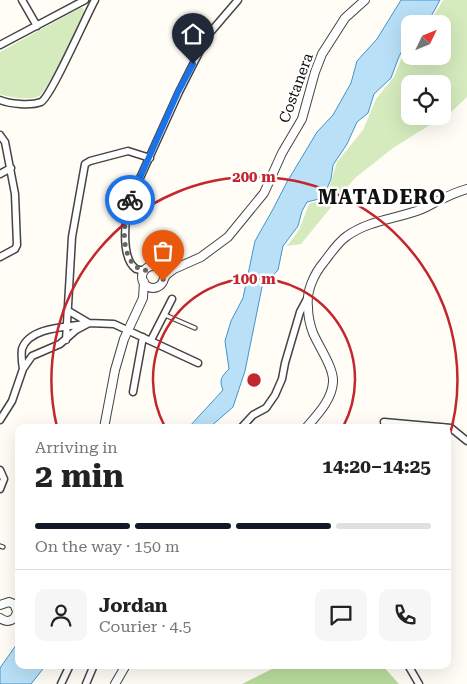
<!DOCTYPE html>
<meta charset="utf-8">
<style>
body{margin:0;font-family:"Roboto Serif",serif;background:#f6f6f6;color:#222;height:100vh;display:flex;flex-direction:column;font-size:19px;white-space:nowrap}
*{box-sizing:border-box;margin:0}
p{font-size:16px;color:#767676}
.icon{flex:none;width:28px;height:28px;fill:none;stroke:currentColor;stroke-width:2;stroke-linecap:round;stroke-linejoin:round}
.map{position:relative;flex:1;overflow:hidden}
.side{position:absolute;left:15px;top:424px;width:436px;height:245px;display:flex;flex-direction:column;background:#fff;border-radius:10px;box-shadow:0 5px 20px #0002}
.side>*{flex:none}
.needle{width:32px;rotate:47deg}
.controls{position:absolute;left:401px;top:15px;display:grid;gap:10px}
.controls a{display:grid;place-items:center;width:50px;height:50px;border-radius:10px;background:#fff;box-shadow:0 5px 20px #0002;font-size:25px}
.pin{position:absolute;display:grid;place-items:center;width:42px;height:42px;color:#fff;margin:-51px -21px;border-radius:50% 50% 50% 0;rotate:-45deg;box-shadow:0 0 5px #0007}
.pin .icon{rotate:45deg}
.courier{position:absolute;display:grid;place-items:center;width:50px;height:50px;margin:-25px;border:4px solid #1a73e8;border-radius:50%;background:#fff;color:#222;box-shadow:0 1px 6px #0007}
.head em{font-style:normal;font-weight:700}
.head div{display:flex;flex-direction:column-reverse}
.head{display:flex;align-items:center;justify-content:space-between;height:85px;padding:0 20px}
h1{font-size:32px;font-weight:700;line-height:38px}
.bar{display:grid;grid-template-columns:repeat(4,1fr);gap:8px 5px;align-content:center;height:60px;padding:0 20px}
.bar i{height:6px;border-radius:4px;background:#e0e0e0}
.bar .active{background:#111827}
.bar p{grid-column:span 4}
.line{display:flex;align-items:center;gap:12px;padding:0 20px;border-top:1px solid #e0e0e0}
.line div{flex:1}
.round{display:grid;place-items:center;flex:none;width:52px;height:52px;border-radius:10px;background:#f6f6f6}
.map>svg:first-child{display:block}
</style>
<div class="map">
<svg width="467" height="684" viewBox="0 0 467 684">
<rect width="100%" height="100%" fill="#fffdf5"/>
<!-- green -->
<path fill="#d5ebbd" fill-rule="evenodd" d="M 443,0 L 467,0 L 467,97 L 452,111 L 393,148 L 355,178 L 301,244 L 287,246 L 299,230 L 309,204 L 326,198 L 337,162 L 363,130 L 376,99 L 394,77 L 409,40 L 410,56 L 442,56 L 442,24 L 429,24 ZM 410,84 L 442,84 L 442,116 L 410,116 Z
M 80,8 L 83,8 L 85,13 C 76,29 50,87 39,96 C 32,101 7,97 0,94 L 0,52 Z"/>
<!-- forest -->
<path fill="#b9dc9c" d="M 280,665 L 382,665 L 399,684 L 242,684 Z"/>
<!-- water -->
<path fill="#b9e0f7" stroke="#3f96cf" d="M 401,0 L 440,0 L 427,24 L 410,24 L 410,38 L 407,40 L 398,59 L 391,78 L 374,94 L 368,113 L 357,122 L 347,144 L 333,165 L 331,179 L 323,198 L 307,202 L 302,211 L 298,226 L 283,246 L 278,270 L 262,287 L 245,371 L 233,407 L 210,427 L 189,427 L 223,390 C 219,380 221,377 229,369 L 225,341 L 231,321 L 243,298 L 255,241 L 272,211 L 287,182 L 317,132 L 333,115 L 351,83 L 357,61 L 377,39 Z
M 19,641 L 19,665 L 46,665 L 31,684 L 0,684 L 0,668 Z"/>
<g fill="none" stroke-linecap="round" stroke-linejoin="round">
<defs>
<path id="service" d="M 165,315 L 195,328
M 0,546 L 3,547"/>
<path id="minor" d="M 22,0 L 37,26
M 0,45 L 85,0
M 0,100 C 9,104 31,106 41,102 C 51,97 86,16 95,0
M 0,135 L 5,142 L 15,194 L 17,245 L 15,249 L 0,257
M 0,174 L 11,168
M 144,271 C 142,270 139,270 136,269 C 120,258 125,216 130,200 L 179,92 L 208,35 L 238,0
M 67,310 L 89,323
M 66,340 L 72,237 L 85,164 L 90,161 L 128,151 L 150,158
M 151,340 L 172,299
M 23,369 C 22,363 21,356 22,349 C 29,327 67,327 85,324
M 133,392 L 143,337
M 0,420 L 12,401 L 23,369 L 32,356 L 60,344 L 76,330 L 89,323 L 114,324 L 198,363
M 384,422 L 451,428 L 467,441
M 241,428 L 253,415 L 266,408 L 275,395 L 282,379 L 285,363 L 300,312 L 307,299
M 0,470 L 4,479 L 0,489
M 408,665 L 419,684
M 61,684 L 70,665
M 86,684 L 94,665"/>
<path id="tertiary" d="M142 277a11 11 0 1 1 22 0a11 11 0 1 1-22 0Z
M 163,281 L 166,275 L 174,269 L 201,257 L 228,237 L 264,193 L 282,153 L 302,119 L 315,72 L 322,54 L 345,18 L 365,0
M 104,428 L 115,370 L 124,339 L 143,298 L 144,282
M 306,428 C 317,415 332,400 333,382 C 334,368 319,347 313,333 C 310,325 308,316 308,307 C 306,291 314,274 324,262 C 331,253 338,242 347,236 C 369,220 397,219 422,209 C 437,202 451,193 467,189
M 0,605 L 9,602 L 14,604 L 17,611 C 16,620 8,624 0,618
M 115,684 L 126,665"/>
</defs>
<!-- service casing -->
<use href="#service" stroke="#444" stroke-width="5.5"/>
<!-- minor casing -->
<use href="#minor" stroke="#444" stroke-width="9"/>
<!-- tertiary casing -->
<use href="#tertiary" stroke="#444" stroke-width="10"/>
<!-- service -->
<use href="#service" stroke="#fff" stroke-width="3"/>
<!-- minor -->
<use href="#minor" stroke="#fff" stroke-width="6"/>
<!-- tertiary -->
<use href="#tertiary" stroke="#fff" stroke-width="8"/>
</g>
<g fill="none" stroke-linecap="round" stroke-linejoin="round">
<!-- done -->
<path stroke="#646461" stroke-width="5" stroke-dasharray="0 9" d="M 130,200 C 123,221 118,262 144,271 L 153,266 C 161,268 164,273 163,281"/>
<!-- route -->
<path stroke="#1a73e8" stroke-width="6" d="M 130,200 L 178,92 L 193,64"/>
</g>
<!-- distance rings -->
<g fill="none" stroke="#c4262e" stroke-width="2.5">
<path d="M165 427A101 101 0 1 1 343 427"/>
<path d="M57 427A203 203 0 1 1 448 441"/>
</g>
<g text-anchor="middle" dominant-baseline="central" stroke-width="5" stroke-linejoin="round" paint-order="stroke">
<!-- street labels -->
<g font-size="15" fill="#111" stroke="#fff">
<text transform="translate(296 88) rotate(-70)">Costanera</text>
</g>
<!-- district labels -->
<g font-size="20" font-weight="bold" letter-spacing="1" fill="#111" stroke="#fff">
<text x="382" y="197">MATADERO</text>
</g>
</g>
<circle cx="254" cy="380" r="8" fill="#c4262e" stroke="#fff" stroke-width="2.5"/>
<g font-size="15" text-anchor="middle" font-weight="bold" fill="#c4262e" stroke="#fff" stroke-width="5" stroke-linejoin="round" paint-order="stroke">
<text x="254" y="182">200 m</text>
<text x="254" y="284">100 m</text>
</g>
</svg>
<div class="controls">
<a><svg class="needle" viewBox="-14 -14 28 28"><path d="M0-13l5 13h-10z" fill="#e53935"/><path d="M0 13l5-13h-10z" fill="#767676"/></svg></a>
<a><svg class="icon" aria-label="locate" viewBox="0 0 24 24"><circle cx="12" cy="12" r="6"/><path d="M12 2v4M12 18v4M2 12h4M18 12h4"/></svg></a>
</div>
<div class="pin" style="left:163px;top:281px;background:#ea580c"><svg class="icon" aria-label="bag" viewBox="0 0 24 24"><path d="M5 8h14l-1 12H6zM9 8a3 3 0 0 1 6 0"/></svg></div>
<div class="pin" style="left:193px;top:64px;background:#1f2937"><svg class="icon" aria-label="home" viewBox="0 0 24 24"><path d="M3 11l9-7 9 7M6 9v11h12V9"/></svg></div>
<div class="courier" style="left:130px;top:200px"><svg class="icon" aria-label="bike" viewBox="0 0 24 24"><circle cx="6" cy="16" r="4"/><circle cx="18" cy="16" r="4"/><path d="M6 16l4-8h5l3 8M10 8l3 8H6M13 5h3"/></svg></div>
<section class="side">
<div class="head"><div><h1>2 min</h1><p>Arriving in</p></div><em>14:20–14:25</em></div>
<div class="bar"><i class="active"></i><i class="active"></i><i class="active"></i><i></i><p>On the way · 150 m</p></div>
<div class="line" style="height:90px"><a class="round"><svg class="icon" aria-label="person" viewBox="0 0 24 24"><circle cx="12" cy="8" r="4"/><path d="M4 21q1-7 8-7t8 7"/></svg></a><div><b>Jordan</b><p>Courier · 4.5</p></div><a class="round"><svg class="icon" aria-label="chat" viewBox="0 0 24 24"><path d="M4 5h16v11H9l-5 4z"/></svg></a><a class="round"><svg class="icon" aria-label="phone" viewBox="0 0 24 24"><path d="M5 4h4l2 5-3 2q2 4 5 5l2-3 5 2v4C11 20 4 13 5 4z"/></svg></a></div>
</section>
</div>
